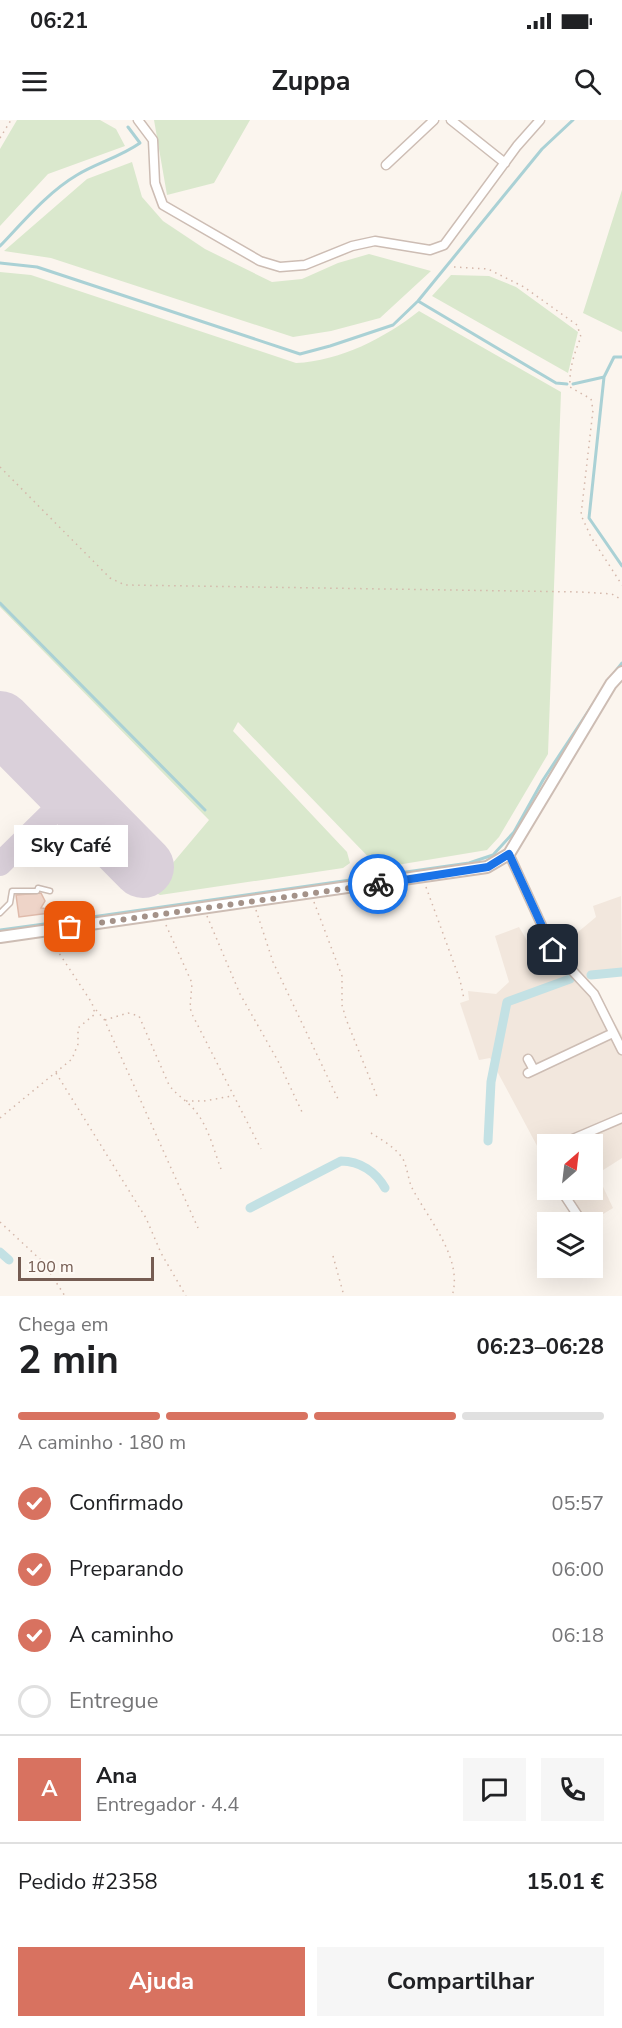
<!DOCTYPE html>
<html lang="pt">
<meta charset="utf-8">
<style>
body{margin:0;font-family:"Nunito Sans",sans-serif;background:#f6f6f6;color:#202124;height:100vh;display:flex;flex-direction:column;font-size:22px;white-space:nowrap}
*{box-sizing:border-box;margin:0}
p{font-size:20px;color:#757577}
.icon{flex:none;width:33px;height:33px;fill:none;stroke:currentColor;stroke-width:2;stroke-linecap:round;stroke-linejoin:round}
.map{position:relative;height:1176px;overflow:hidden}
.panel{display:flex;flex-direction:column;background:#fff;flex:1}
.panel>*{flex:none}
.needle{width:39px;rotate:28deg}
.buttons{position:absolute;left:537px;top:1014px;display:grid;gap:12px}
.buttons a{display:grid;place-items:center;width:66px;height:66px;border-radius:0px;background:#fff;box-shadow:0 6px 24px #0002;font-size:30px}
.scale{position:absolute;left:18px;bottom:15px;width:136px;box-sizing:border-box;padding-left:6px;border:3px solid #755c52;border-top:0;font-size:16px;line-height:21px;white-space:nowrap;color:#755c52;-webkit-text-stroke:4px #fef9f4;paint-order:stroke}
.pin{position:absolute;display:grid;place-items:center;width:51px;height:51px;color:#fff;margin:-26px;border-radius:12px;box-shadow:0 3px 9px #0006}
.courier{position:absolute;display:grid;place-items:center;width:60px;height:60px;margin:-30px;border:4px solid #1a73e8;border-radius:50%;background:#fff;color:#222;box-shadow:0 2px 8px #0007}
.bubble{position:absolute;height:42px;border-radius:0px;background:#fff;box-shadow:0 6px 24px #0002;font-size:20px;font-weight:700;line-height:42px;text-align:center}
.summary em{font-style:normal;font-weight:700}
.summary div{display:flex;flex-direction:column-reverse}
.summary{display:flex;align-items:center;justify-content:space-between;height:102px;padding:0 18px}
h1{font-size:39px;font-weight:700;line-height:45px}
.bar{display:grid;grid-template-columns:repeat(4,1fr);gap:9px 6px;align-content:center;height:72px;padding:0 18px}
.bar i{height:8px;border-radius:4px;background:#e0e0e0}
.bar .current{background:#d87260}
.bar p{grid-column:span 4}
.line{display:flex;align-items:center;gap:15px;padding:0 18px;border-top:2px solid #e0e0e0}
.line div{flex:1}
.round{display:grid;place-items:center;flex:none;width:63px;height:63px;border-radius:0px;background:#f6f6f6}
ol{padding:0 18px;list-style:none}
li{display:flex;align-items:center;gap:18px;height:66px}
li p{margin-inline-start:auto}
li .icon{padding:6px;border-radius:50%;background:#d87260;color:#fff;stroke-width:4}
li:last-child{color:#757577}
li i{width:33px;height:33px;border:3px solid #e0e0e0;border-radius:50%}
.action{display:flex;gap:12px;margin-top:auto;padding:12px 18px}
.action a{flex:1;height:69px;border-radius:0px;background:#d87260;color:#fff;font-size:24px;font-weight:700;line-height:69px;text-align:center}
.action a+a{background:#f6f6f6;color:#202124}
.status{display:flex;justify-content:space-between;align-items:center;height:42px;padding:0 30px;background:#fff;direction:ltr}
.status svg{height:16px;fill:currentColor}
header{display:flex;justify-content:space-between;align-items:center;height:78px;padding:0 18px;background:#fff;font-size:27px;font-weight:700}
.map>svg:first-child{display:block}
</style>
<div class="status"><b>06:21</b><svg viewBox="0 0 49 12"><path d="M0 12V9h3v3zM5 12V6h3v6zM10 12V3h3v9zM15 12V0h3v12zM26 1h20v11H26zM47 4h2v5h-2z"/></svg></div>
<header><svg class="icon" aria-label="menu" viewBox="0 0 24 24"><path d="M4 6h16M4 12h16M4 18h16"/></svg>Zuppa<svg class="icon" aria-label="search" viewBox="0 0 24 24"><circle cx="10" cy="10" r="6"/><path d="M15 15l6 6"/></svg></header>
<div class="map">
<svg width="622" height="1176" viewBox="0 0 622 1176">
<rect width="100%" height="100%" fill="#fbf5ee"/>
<!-- residential -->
<path fill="#f2e7dd" d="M 621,776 L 622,854 L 588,858 L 622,915 L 622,1038 L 597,1054 L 613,1088 L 590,1102 L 576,1102 L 557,1070 L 592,1070 L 592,1024 L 548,1024 L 547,1054 L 543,1037 L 490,938 L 479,940 L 460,883 L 469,880 L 468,871 L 496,874 L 509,862 L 495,816 L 519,807 L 535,834 L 559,828 L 596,797 L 593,786 Z"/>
<!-- green -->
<path fill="#dae8cd" d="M 17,0 L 100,0 L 116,9 L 125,26 L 48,54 L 0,106 L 0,29 Z
M 154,0 L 250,0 L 214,63 L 167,75 Z
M 132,42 L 142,77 L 163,101 L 205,129 L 272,162 L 302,159 L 338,143 L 369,134 L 431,151 L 380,198 L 331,211 L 293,217 L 51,138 L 4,131 L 87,59 Z
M 622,70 L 622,212 L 583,193 Z
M 0,152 L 31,155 L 296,243 C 340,241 385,218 419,191 L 561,272 L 548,634 L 499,717 L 487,730 L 379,748 L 238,602 L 233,611 L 347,732 L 350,743 L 343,748 L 160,775 L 150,770 L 209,700 L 0,487 Z
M 451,155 L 489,156 L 516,167 L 578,212 L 568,253 L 432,176 Z"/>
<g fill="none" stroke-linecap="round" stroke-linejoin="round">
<!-- stream -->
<path stroke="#aad1d5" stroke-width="3" d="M 0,126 C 23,102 48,72 77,55 C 97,43 120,37 140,23 L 128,7
M 0,143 L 37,147 L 300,234 L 330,226 L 393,205 L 418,181 L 542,29 L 573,0
M 418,181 L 556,263 L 567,264
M 622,237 L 614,237 L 604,257 L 589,398 L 622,446
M 573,264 L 604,257
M 0,483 L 205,690
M 615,552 L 622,543
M 78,799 L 469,743 L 493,735 L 514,712 L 543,660 L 599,575
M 0,810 L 59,802"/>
<!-- canal -->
<path stroke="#c3e1e4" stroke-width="9" d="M 591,855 L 622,852
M 488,1021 L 491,962 L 507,882 L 570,859
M 250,1088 L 341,1041 C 360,1041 376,1052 385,1068
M 0,1132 L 9,1140"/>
<!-- taxiway -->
<path stroke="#dad0da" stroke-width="24" d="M 0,744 L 63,682 L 66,675 L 63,667"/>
<!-- runway -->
<path stroke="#dad0da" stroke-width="62" d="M 0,602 L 143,747"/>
</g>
<!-- building -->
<path fill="#eed4c8" stroke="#dfbaaa" stroke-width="1.5" d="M 41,773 L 45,781 L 41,788 L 57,790 L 57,792 L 19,797 L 16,775 Z"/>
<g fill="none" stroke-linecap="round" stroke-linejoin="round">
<defs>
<path id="service" d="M 66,789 L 70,806
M 0,793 L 10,783 L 12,771 L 37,771 L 38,768 L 50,771"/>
<path id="minor" d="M 138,0 L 153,20 L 155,63 L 163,85 L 260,141 L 280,147 L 305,145 L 352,126 L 375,121 L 430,130 L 444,125 L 517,26 L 540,0
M 451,0 L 505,43
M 386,45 L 434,0
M 509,734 L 553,830 L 594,874 L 622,930
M 528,939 L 534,950
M 528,953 L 613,913
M 561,1024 L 622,998
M 561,1070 L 582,1102"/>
<path id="tertiary" d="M 0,817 L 487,747 L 509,734 L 611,564 L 622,552"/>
</defs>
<!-- service casing -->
<use href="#service" stroke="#cdbdb4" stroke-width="7"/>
<!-- minor casing -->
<use href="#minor" stroke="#cdbdb4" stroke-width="11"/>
<!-- tertiary casing -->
<use href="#tertiary" stroke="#cdbdb4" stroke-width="14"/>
<!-- path -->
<path stroke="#d4b7aa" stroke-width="1.5" stroke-dasharray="1.5 4.5" stroke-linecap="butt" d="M 0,18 L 11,0
M 454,147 L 488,149 L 524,167 L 577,205 L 581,217 C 574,234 569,249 570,267 L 591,279 L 593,290 L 581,395 L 591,417 L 622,465
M 0,347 L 110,458 L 125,465 L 581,472 L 612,474 L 622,480
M 426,767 L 460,860 L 464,879
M 314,782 L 342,856 L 342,885 L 346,899 L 378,979
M 256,790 L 273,842 L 338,979
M 207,796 L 240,874 L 278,941 L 302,992
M 166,805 L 192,863 L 190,888 L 193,896 L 261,1029
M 96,890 L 104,899 L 198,1108
M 105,900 L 128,893 L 139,896 L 169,965 C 177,976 188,981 196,992 C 209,1008 214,1031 221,1049
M 56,953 L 146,1098 L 161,1133 L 186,1176
M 186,981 L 204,981 L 232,976
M 0,998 L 72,939 L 78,924 L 78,908 L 95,894 L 92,883 L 51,821
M 371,1013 C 382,1020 395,1027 403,1039 C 407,1047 408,1057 411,1066 C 427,1098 464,1138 452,1176
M 0,1102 L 43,1142 L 65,1176
M 333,1136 L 344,1176"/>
<!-- service -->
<use href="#service" stroke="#fff" stroke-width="4"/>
<!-- minor -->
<use href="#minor" stroke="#fff" stroke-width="8"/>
<!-- tertiary -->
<use href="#tertiary" stroke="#fff" stroke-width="10"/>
</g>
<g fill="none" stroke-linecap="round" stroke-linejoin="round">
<!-- done -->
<path stroke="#a49289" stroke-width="6" stroke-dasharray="0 10.8" d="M 70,807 L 378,764"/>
<!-- route -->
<path stroke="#1a73e8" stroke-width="8" d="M 378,764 L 488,747 L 509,734 L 553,830"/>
</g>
</svg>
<div class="buttons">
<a><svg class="needle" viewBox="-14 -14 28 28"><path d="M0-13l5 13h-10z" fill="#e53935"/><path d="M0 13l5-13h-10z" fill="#757577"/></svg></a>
<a><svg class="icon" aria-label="layers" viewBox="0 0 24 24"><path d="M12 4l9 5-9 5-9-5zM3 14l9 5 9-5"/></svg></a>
</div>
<div class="scale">100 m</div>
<div class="pin" style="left:70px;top:807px;background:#ea580c"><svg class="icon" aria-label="bag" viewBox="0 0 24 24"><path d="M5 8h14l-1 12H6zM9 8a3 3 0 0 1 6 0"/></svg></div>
<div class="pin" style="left:553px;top:830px;background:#1f2937"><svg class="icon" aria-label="home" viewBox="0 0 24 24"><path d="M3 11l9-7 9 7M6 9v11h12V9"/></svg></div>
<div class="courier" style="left:378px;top:764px"><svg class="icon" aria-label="bike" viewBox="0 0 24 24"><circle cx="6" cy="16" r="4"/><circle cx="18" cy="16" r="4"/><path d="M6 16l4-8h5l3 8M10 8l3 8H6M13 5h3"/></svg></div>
<div class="bubble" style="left:14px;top:705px;width:114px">Sky Café</div>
</div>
<section class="panel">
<div class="summary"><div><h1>2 min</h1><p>Chega em</p></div><em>06:23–06:28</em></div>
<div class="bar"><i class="current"></i><i class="current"></i><i class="current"></i><i></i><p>A caminho · 180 m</p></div>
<ol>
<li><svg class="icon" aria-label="check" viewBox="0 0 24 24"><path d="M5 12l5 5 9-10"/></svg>Confirmado<p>05:57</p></li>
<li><svg class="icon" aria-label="check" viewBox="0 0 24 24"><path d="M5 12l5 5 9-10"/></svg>Preparando<p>06:00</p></li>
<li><svg class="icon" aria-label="check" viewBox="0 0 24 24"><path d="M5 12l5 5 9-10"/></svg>A caminho<p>06:18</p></li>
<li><i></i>Entregue</li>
</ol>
<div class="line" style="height:108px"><b class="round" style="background:#d87260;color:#fff">A</b><div><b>Ana</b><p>Entregador · 4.4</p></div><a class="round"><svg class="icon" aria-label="chat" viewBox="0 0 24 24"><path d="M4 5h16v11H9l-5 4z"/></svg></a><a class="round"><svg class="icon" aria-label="phone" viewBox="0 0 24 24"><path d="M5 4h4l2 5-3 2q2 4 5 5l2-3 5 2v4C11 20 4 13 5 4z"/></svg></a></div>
<div class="line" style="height:78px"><div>Pedido #2358</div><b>15.01 €</b></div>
<div class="action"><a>Ajuda</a><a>Compartilhar</a></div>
</section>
